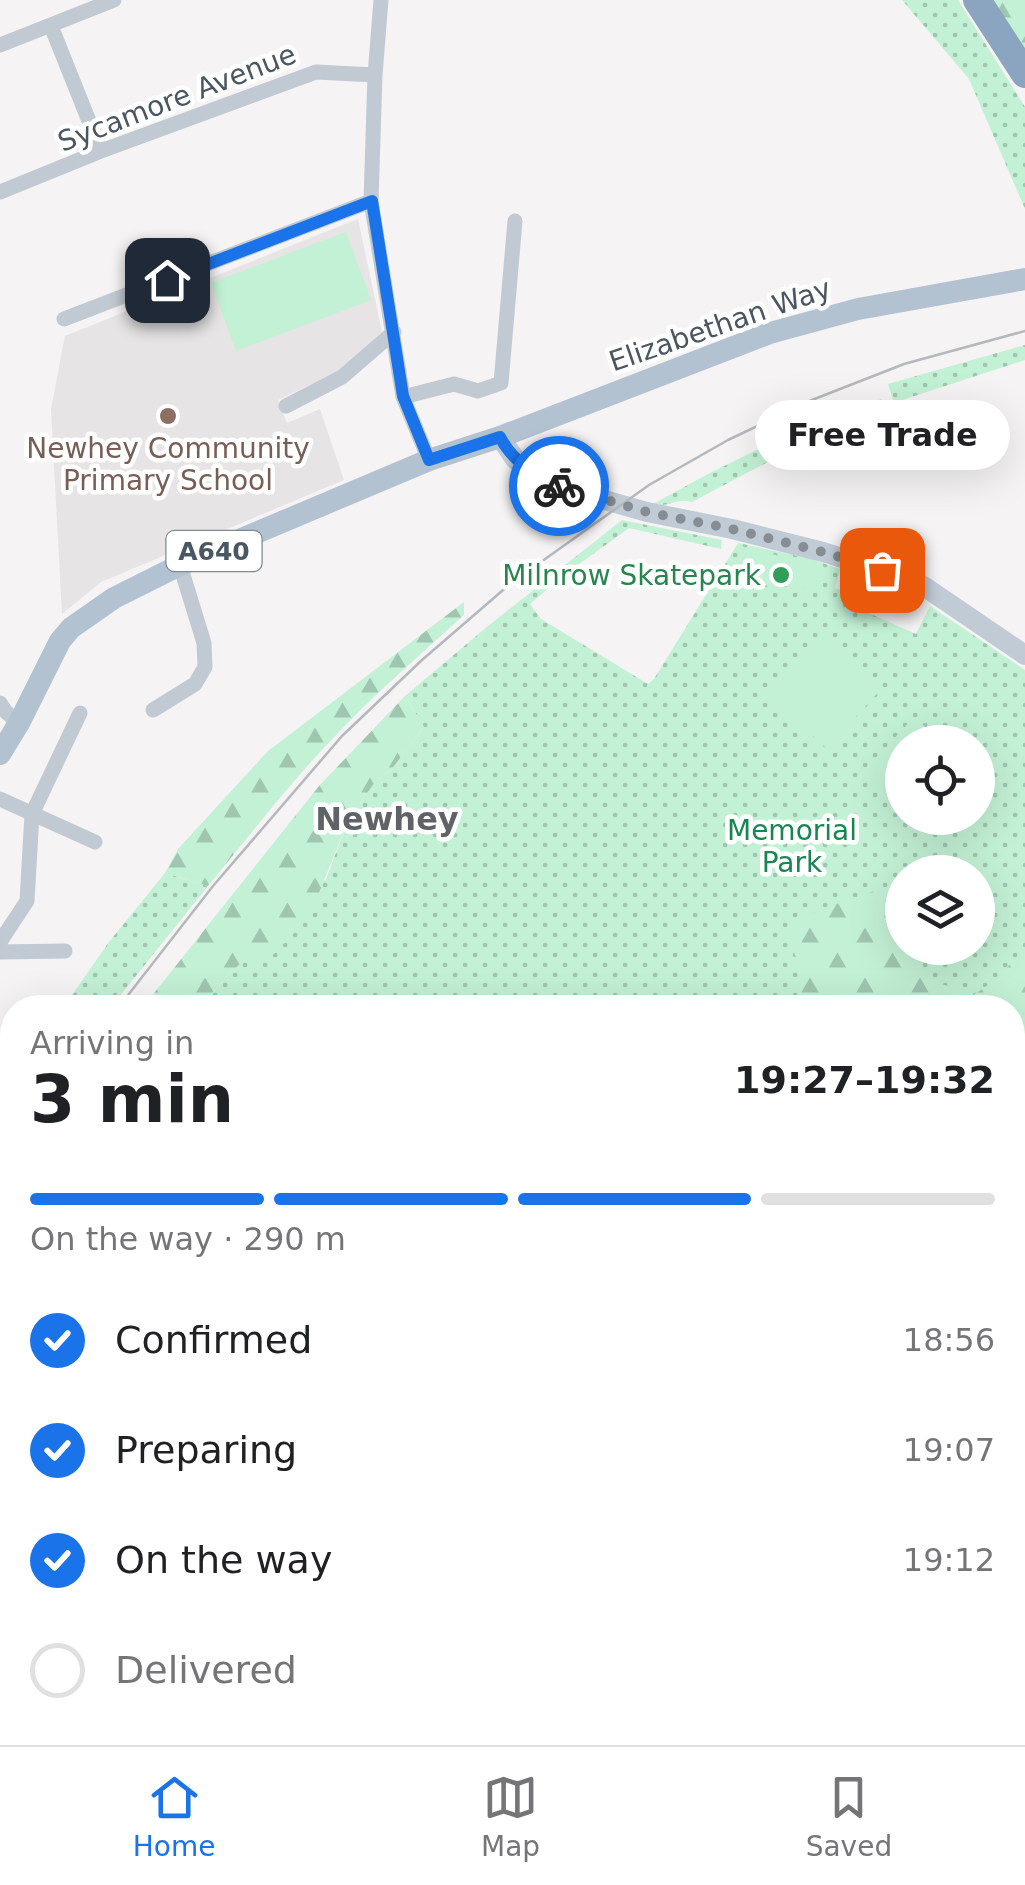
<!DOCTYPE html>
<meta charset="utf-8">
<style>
body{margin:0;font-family:"DejaVu Sans",sans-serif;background:#f2f2f2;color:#202124;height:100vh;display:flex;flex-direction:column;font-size:38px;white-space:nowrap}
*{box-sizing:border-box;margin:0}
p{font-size:32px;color:#757577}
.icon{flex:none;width:55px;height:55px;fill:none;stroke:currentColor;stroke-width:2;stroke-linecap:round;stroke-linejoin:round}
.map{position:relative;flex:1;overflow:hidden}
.side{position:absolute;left:0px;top:995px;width:1025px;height:750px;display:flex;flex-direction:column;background:#fff;border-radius:40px 40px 0 0;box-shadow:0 10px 40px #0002}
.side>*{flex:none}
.buttons{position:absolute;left:885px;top:725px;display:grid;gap:20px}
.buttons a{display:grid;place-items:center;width:110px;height:110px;border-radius:50%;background:#fff;box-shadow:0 10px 40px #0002;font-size:50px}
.pin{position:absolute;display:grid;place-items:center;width:85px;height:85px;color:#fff;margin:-42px;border-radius:20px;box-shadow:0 5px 15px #0006}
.courier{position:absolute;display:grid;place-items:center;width:100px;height:100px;margin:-50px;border:8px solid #1a73e8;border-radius:50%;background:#fff;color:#222;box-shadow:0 2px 12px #0007}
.bubble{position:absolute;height:70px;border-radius:35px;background:#fff;box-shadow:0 10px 40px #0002;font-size:32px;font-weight:700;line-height:70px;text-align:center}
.head em{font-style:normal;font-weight:700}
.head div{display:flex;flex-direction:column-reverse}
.head{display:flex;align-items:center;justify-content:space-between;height:170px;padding:0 30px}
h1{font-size:65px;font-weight:700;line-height:75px}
.bar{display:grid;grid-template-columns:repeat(4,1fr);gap:15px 10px;align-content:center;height:120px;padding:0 30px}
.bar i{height:12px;border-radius:8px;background:#e0e0e0}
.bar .active{background:#1a73e8}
.bar p{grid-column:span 4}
ol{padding:0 30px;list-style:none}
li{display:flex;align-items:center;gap:30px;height:110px}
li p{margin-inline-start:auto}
li .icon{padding:10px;border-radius:50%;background:#1a73e8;color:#fff;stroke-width:4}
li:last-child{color:#757577}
li i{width:55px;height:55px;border:5px solid #e0e0e0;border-radius:50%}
.dock{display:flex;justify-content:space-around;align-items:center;height:140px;border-top:2px solid #e0e0e0;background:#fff;font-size:28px;color:#757577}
.dock a{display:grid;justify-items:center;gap:5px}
.dock .active{color:#1a73e8}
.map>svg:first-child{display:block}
</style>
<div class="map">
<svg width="1025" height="1745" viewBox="0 0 1025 1745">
<defs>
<pattern id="green-dots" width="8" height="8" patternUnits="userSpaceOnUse" patternTransform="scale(2.5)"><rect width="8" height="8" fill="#c3f1d5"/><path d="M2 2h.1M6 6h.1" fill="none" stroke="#a0c6b0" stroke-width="1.8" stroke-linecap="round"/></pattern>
<pattern id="forest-firs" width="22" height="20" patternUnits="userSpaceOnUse" patternTransform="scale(2.5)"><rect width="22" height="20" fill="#c3f1d5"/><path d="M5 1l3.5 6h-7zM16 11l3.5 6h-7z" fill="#a0c6b0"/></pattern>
<pattern id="cemetery-stones" width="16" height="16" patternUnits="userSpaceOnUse" patternTransform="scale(2.5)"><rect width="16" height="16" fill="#c3f1d5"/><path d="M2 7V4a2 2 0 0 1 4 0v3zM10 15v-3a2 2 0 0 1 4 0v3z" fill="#a0c6b0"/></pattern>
</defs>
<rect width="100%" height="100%" fill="#f5f3f3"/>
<!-- education -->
<path fill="#e6e4e5" d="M 358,219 L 382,332 L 338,371 L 278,400 L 287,423 L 320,409 L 344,480 L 101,582 L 62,614 L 51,409 L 65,336 Z"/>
<!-- green -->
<path fill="url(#green-dots)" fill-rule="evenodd" d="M 902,0 L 958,0 L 1025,107 L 1025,209 L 969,79 Z
M 1025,345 L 1025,360 L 899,401 L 893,400 L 888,384 Z
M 881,399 L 886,407 L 760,466 L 692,502 C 674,497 672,508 653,504 L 708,474 L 789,434 Z
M 622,520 L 722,540 L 721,549 L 629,528 L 564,575 L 530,604 L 541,619 L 648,684 L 654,679 L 738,543 L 808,558 L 840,569 L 835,588 L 867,601 L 864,611 L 916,634 L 930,606 L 1025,670 L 1025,1029 L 1012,1008 L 201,1008 L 223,980 L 326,879 L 349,819 L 375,782 L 391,770 L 424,727 L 405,696 L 488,626 ZM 902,742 L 978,742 L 978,818 L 902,818 ZM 902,872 L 978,872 L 978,948 L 902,948 Z
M 165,873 L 208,886 L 111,1007 L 63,1008 L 109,942 Z
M 1013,1057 L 1025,1059 L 1025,1745 L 568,1745 L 568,1732 L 1012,1732 Z
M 12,1082 L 12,1130 L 0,1143 L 0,1102 Z
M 12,1158 L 12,1251 L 0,1267 L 0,1171 Z"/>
<!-- forest -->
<path fill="url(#forest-firs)" d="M 986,0 L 1025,0 L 1025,59 Z
M 464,602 L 464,615 C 422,653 378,691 339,732 C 292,780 251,834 208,886 L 165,873 L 178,849 L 268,751 Z
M 405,696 L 424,727 L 391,770 L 375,782 L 349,819 L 309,917 L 271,957 L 246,958 L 223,980 L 201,1007 L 143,1007 L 319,786 Z
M 902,879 L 902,948 L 911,948 L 909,951 L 925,978 L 973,995 C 994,983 1010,965 1025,947 L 1025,1060 L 1013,1057 L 1012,1008 L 800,1007 L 797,962 L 787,926 L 827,907 L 892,885 Z
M 12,1555 L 12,1679 L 0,1684 L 0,1555 Z
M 12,1698 L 12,1732 L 38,1733 L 39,1745 L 0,1745 L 1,1707 Z
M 58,1733 L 259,1733 L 264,1736 L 301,1745 L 58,1745 Z"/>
<!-- cemetery -->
<path fill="url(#cemetery-stones)" d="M 12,1351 L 12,1459 L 7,1459 L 8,1360 Z"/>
<!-- pitch -->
<path fill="#c3f1d5" d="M 346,232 L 371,300 L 236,351 L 211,283 Z
M 748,548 L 822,567 L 820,588 L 740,584 Z
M 824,633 L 882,688 L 827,749 L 769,695 Z
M 914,717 L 942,742 L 902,742 L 902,812 L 861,775 Z"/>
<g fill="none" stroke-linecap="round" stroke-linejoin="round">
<!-- street -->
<path stroke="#c1cad2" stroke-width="15" d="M 381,0 L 375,75 L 371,201 L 403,397 L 429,460
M 51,26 L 101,151
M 0,45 L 114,0
M 0,192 L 101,151 L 316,72 L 375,75
M 64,319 L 371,201
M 403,397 L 454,384 L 478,391 L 501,383 L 515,221
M 286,406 L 342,377 L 394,332
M 0,703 L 6,712 L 19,723
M 153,710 L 195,684 L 205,667 L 204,643 L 180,565
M 0,799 L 95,842
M 0,942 L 27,901 L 32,814 L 80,713
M 0,952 L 65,951
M 0,1370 L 12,1339"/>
<!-- secondary -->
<path stroke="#c1cbd6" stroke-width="20" d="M 500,437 L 515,459 L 536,475 L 566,489 L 647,512 L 732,529 L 823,552 L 912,580 L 925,587 L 1025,655"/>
<!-- primary -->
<path stroke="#b3c2d1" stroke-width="22" d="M 0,754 L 19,723 L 60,641 L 71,628 L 114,598 L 180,565 L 429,460 L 500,437 L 770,333 L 858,309 L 1025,279"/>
<!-- highway -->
<path stroke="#8ba5c1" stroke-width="28" d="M 977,0 L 1025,74"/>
<!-- tram -->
<path stroke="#b5b8bd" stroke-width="2.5" d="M 118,1008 L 213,886 L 342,736 L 422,660 L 510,584 L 649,485 L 728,440 L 812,400 L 904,364 L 1025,331
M 0,1164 L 12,1150"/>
</g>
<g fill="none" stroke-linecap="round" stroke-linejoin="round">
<!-- done -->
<path stroke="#868d94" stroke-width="10" stroke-dasharray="0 18" d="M 559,486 L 647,512 L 732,529 L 823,552 L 882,570"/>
<!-- route -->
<path stroke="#1a73e8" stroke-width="12" d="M 167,280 L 372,201 L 403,396 L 429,460 L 500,437 C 513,462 534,474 559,486"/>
</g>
<!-- markers -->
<circle fill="#8d6e63" stroke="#fff" stroke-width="4" cx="168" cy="416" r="10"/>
<circle fill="#2e9e5b" stroke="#fff" stroke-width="4" cx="781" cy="575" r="10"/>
<g text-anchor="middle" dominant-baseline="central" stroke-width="9" stroke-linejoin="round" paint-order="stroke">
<!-- shield labels -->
<rect fill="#fff" stroke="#808990" stroke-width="2.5" x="166.5" y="531" width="95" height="40" rx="8"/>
<g font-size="25" font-weight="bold" fill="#4a5661">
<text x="214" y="551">A640</text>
</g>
<!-- street labels -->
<g font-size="28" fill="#4a5661" stroke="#fff">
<text transform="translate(177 98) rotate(-21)">Sycamore Avenue</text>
<text transform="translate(720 325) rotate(-19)">Elizabethan Way</text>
</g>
<!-- education labels -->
<g font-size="28" fill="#785e54" stroke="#fff">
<text x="168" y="448">Newhey Community<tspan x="168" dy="32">Primary School</tspan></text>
</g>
<!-- leisure labels -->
<g font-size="28" fill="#27864d" stroke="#fff" text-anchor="end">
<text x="761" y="575">Milnrow Skatepark</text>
</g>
<!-- park labels -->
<g font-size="28" fill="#17864f" stroke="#fff">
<text x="792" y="830">Memorial<tspan x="792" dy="32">Park</tspan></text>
</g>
<!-- quarter labels -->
<g font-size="32" font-weight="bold" fill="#5f6368" stroke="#fff">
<text x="387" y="819">Newhey</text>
</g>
</g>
</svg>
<div class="buttons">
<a><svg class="icon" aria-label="locate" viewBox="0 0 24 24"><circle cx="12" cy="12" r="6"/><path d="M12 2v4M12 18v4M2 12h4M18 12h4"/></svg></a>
<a><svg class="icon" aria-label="layers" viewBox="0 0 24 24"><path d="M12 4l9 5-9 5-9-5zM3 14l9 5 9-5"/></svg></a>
</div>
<div class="pin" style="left:882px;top:570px;background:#ea580c"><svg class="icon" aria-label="bag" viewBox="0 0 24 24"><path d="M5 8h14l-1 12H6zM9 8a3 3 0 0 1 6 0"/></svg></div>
<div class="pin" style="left:167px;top:280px;background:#1f2937"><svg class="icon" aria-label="home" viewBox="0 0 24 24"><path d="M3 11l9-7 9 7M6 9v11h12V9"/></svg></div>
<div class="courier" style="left:559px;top:486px"><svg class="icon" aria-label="bike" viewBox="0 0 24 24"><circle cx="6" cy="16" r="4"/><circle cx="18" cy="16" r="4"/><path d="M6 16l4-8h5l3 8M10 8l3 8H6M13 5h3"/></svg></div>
<div class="bubble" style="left:755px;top:400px;width:255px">Free Trade</div>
<section class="side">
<div class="head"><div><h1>3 min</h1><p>Arriving in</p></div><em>19:27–19:32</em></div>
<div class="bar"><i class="active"></i><i class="active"></i><i class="active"></i><i></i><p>On the way · 290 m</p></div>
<ol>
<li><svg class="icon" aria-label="check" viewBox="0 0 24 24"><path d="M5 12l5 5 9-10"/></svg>Confirmed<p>18:56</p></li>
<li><svg class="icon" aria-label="check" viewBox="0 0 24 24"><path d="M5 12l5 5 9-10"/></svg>Preparing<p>19:07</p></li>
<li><svg class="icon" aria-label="check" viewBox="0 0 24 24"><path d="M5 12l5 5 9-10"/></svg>On the way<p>19:12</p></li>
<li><i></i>Delivered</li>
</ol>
</section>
</div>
<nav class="dock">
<a class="active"><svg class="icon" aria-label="home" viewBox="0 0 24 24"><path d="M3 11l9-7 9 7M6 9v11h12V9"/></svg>Home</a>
<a><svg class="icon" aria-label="map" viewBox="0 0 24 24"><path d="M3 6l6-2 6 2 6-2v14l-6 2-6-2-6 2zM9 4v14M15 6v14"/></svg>Map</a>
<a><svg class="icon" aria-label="saved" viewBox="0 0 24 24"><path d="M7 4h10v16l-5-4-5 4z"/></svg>Saved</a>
</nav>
